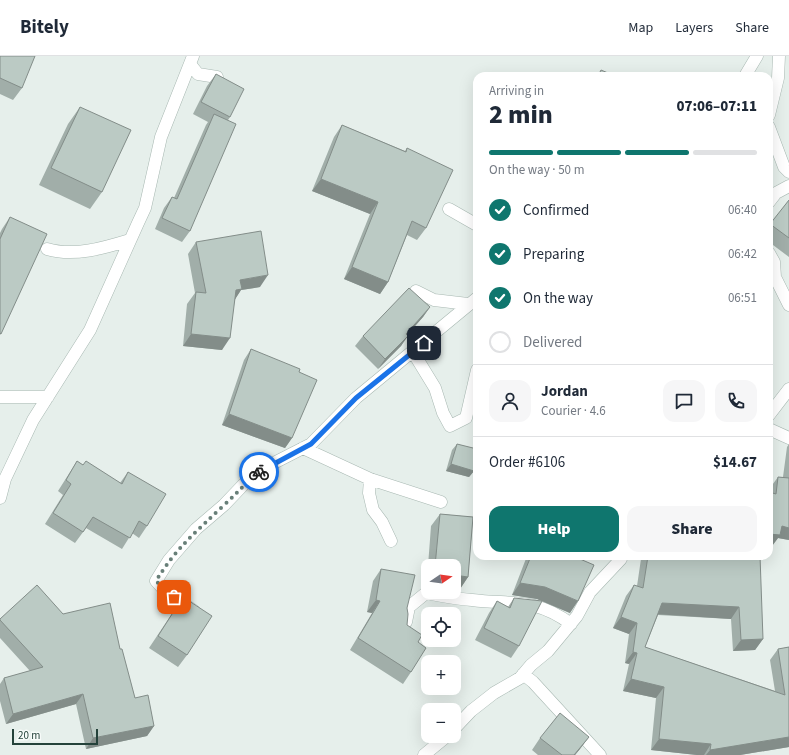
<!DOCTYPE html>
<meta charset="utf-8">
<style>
body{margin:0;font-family:"Source Sans 3",sans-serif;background:#f6f6f7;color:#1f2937;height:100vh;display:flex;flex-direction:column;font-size:15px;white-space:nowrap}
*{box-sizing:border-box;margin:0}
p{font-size:13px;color:#747a83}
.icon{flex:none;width:22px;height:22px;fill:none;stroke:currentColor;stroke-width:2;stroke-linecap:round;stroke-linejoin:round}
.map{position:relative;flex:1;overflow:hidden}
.sheet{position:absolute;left:473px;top:16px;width:300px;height:488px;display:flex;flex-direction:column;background:#fff;border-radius:12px;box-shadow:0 4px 16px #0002}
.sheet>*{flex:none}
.needle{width:26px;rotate:77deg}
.fabs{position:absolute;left:421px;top:503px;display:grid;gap:8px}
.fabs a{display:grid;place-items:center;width:40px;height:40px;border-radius:8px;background:#fff;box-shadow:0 4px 16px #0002;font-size:20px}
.scale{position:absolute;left:12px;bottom:10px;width:86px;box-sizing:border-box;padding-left:4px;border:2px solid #24423a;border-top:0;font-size:11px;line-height:14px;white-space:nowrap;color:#24423a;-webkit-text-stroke:3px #f7fbf9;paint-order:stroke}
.pin{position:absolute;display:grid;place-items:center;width:34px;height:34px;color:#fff;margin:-17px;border-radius:8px;box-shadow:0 2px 6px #0006}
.courier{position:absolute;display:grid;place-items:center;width:40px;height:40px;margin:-20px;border:3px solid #1a73e8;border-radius:50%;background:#fff;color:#222;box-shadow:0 1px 5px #0007}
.headline em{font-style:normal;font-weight:800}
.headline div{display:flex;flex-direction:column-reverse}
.headline{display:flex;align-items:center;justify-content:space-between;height:68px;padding:0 16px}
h1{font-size:26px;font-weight:800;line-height:30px}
.bar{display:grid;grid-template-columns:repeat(4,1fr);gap:6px 4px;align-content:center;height:48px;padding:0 16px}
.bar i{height:5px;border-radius:3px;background:#e0e1e3}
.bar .on{background:#0f766e}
.bar p{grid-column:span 4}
.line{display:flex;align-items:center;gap:10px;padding:0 16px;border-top:1px solid #e0e1e3}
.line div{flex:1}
.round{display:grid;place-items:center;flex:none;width:42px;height:42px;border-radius:12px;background:#f6f6f7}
ol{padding:0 16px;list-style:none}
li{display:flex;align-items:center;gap:12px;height:44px}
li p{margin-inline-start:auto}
li .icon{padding:4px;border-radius:50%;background:#0f766e;color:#fff;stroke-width:4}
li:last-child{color:#747a83}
li i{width:22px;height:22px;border:2px solid #e0e1e3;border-radius:50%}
.button{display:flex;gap:8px;margin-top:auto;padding:8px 16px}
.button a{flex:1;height:46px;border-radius:12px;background:#0f766e;color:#fff;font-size:16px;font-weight:800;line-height:46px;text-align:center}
.button a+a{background:#f6f6f7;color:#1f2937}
header{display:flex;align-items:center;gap:24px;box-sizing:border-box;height:56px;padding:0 20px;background:#fff;border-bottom:1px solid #e0e1e3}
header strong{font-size:19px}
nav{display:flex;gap:22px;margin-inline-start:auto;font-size:14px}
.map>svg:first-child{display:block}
</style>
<header>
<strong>Bitely</strong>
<nav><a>Map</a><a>Layers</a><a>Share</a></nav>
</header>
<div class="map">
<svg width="789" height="699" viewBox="0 0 789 699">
<rect width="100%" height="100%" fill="#e6efeb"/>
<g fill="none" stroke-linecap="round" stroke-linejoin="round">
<defs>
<path id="minor" d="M 190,8 L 198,18 L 217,21
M 745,20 L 757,0
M 769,59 L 778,22 L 779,0
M 769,71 L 784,111 L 789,116
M 769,146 L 776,137 L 789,130
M 449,153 L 477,169
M 47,193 C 74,201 104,192 130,184
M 769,197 L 774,206 L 775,221 L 789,249
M 416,235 L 434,244 L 468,248
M 413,296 L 435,332 L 443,357 L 450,370 L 466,362 L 477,314
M 0,341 L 48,341
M 769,359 L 789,333
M 769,373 L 789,382
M 303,392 L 370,423 L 441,446
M 370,423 L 369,437 L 373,454 L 382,466 L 391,485
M 0,442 L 5,423 L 33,364 L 90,274 L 138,167 L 145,152 L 161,81 L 193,0
M 694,500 L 710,506 L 719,500
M 194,555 L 166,536 L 156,525 L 169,504 L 196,473 L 224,449 L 244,428 L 264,412 L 311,388 L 356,342 L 477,242
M 406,566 L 409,551 L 426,537 C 441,540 457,543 472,544 C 512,549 535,541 571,568
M 523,618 L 533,626 L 600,699
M 454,673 L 471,655 L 494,637 L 520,622 L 531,609 L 548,595 L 577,560 L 590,536 L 621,503 L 617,500
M 424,699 L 447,680"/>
</defs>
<!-- minor casing -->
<use href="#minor" stroke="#a8b8b2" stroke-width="13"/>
<!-- minor -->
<use href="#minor" stroke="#fff" stroke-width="12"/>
</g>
<!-- wall -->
<path fill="#a1aea9" d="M 0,0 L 22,32 L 13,44 L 0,38 Z
M 216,18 L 230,61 L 228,64 L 190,175 L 182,186 L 155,173 L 164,152 L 172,141 L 174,142 L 206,69 L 208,66 L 193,58 L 207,30 Z
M 80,51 L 102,136 L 90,153 L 39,129 L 68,68 Z
M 342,69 L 405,95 L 407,92 L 426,172 L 417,184 L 407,179 L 388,226 L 380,238 L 344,223 L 370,158 L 312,135 L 334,81 Z
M 789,144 L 789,201 L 769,186 L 769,170 Z
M 10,161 L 1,278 L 0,279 L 0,177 L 2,173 Z
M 196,186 L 260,231 L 241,234 L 235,243 L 222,294 L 183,290 L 187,248 L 195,237 L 188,198 Z
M 430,251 L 423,261 L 407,279 L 401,290 L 378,313 L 355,290 L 363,280 Z
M 251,293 L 299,316 L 292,382 L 285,392 L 222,369 L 244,304 Z
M 457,388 L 474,415 L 469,421 L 446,415 L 452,394 Z
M 789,388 L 789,484 L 778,482 L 772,490 L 769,490 L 769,436 L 770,436 L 770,432 L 778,421 L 783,421 L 787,391 Z
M 77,405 L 83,409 L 120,427 L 128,416 L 147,470 L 139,482 L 132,477 L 122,493 L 86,472 L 75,487 L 45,468 L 63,439 L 58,435 Z
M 440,458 L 473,461 L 468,521 L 460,533 L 454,532 L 454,510 L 428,510 L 431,470 Z
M 527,500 L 573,500 L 570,557 L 537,543 L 512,539 Z
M 643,500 L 704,500 L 718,502 L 763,583 L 755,594 L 733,595 L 731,563 L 658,559 L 645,591 L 775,635 L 770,604 L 778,593 L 789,591 L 789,691 L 740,699 L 697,699 L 651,694 L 656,642 L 623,635 L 629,608 L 625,607 L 629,578 L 613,572 L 626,540 L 634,529 L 637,530 L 641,503 Z
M 428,510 L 428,530 L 426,530 Z
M 381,513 L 407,552 L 407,569 L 418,586 L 411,616 L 403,628 L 350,594 L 372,557 L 367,556 L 373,525 Z
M 183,541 L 187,599 L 178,611 L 149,592 Z
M 514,542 L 519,590 L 511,602 L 475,584 L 489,557 L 497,545 L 508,551 Z
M 63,558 L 120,593 L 135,642 L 154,670 L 147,680 L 86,693 L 76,648 L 6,668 L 0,645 L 0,628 L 4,622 L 30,615 L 0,582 L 0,563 Z
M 589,681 L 575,699 L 538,699 L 532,694 L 540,682 Z"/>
<!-- shaded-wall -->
<path fill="#838d89" d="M 321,123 L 378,146 L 370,158 L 312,135 Z
M 352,211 L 388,226 L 380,238 L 344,223 Z
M 268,219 L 260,231 L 241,234 L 234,245 L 227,246 L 240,224 Z
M 430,251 L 423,261 L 399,288 L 406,278 Z
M 191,278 L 230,282 L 222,294 L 183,290 Z
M 408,280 L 401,290 L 378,313 L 385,303 Z
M 229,358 L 292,382 L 285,392 L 222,369 Z
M 451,408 L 474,415 L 469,421 L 446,415 Z
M 782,470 L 789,472 L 789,484 L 778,482 L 772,490 L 769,490 L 769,478 Z
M 454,519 L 468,521 L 460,533 L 454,532 Z
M 520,527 L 545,531 L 578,545 L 570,557 L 537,543 L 512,539 Z
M 376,544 L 380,545 L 372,557 L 367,556 Z
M 662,547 L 739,551 L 731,563 L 654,558 Z
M 621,561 L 637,567 L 629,578 L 613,572 Z
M 763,583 L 755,594 L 733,595 L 741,584 Z
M 633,596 L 637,597 L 629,608 L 625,607 Z
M 631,623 L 664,631 L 656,642 L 623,635 Z
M 83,638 L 76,648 L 6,668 L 13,658 Z
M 154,670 L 147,680 L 86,693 L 93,682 Z
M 589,681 L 580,693 L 575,699 L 574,699 Z
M 789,681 L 789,691 L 740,699 L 706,699 L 710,694 Z
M 659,683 L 711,688 L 704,699 L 697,699 L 651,694 Z"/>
<!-- building -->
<path fill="#bbcac4" stroke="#838d89" d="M 0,0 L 35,0 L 22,32 L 0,22 Z
M 601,14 L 615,20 L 598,20 Z
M 216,18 L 244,33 L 230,61 L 201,46 Z
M 80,51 L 131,74 L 102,136 L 51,112 Z
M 214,58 L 236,68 L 190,175 L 162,162 L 172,141 L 177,143 Z
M 342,69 L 406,96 L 407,92 L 453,114 L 426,172 L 412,165 L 388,226 L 352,211 L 378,146 L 321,123 Z
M 789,144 L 789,182 L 770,168 Z
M 10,161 L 47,178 L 1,278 L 0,277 L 0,183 Z
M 261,175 L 268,219 L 240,224 L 242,233 L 236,234 L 230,282 L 191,278 L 196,236 L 206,237 L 196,186 Z
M 409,232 L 430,251 L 406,278 L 408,280 L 385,303 L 363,280 Z
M 251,293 L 300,313 L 299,316 L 317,324 L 292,382 L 229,358 Z
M 457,388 L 477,393 L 477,403 L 474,415 L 451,408 Z
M 77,405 L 83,409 L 86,405 L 122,428 L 128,416 L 166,438 L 147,470 L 139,465 L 130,482 L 93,461 L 83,476 L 53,457 L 71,428 L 66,424 Z
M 778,421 L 789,422 L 789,472 L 782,470 L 780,479 L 769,478 L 769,436 L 776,438 Z
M 440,458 L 473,461 L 468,521 L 454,519 L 454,510 L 435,510 Z
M 531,500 L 573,500 L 594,509 L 578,545 L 545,531 L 520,527 Z
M 648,500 L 704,500 L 718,502 L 722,500 L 760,500 L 763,583 L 741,584 L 739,551 L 662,547 L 645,591 L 785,639 L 778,593 L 789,591 L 789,681 L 710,694 L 711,688 L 659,683 L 664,631 L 631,623 L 637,597 L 633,596 L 637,567 L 621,561 L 634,529 L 643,532 Z
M 381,513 L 415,519 L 407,552 L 408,558 L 407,569 L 422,579 L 418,586 L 426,592 L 411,616 L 358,582 L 380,545 L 376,544 Z
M 37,529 L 63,558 L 110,547 L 120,593 L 122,593 L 135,642 L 148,639 L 154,670 L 93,682 L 83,638 L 13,658 L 4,622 L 43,611 L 0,564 L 0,563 Z
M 183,541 L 212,560 L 187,599 L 158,580 Z
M 514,542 L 542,545 L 519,590 L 484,572 L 497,545 L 510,552 Z
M 560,657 L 589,681 L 574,699 L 562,699 L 540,682 Z"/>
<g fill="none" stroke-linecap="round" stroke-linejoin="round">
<!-- done -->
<path stroke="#687f78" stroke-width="4" stroke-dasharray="0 7.2" d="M 174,541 L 156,525 C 176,492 196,476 223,450 C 236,438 246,427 259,416"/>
<!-- route -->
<path stroke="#1a73e8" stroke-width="5" d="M 259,416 L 311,388 L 356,342 L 424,287"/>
</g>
</svg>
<div class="fabs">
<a><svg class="needle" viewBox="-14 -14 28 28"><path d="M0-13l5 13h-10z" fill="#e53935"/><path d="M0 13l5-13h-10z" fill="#747a83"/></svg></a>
<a><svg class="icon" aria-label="locate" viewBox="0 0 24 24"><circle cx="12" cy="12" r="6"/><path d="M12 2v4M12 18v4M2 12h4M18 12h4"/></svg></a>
<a>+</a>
<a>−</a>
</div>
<div class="scale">20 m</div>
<div class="pin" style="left:174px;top:541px;background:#ea580c"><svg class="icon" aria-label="bag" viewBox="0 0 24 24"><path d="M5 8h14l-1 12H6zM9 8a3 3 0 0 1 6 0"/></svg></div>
<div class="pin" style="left:424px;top:287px;background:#1f2937"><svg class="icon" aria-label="home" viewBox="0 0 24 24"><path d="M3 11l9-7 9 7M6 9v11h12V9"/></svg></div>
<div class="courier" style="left:259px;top:416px"><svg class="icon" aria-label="bike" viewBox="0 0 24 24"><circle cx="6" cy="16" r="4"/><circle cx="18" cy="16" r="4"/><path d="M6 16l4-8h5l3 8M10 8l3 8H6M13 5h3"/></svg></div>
<section class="sheet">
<div class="headline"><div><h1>2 min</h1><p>Arriving in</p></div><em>07:06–07:11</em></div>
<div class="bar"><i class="on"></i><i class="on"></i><i class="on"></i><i></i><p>On the way · 50 m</p></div>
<ol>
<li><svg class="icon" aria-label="check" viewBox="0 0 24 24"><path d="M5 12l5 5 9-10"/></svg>Confirmed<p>06:40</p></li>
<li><svg class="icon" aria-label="check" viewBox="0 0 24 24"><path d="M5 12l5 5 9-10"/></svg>Preparing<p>06:42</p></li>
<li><svg class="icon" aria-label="check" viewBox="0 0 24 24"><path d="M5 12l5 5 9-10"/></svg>On the way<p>06:51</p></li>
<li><i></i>Delivered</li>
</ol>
<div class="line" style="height:72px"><a class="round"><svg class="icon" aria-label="person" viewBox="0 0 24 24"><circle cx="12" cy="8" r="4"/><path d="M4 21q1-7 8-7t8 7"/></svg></a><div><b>Jordan</b><p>Courier · 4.6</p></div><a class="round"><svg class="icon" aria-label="chat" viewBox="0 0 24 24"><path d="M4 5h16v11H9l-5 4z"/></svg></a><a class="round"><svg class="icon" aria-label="phone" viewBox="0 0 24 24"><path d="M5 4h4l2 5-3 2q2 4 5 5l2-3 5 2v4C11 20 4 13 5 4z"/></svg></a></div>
<div class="line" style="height:52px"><div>Order #6106</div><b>$14.67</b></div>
<div class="button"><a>Help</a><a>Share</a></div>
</section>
</div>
